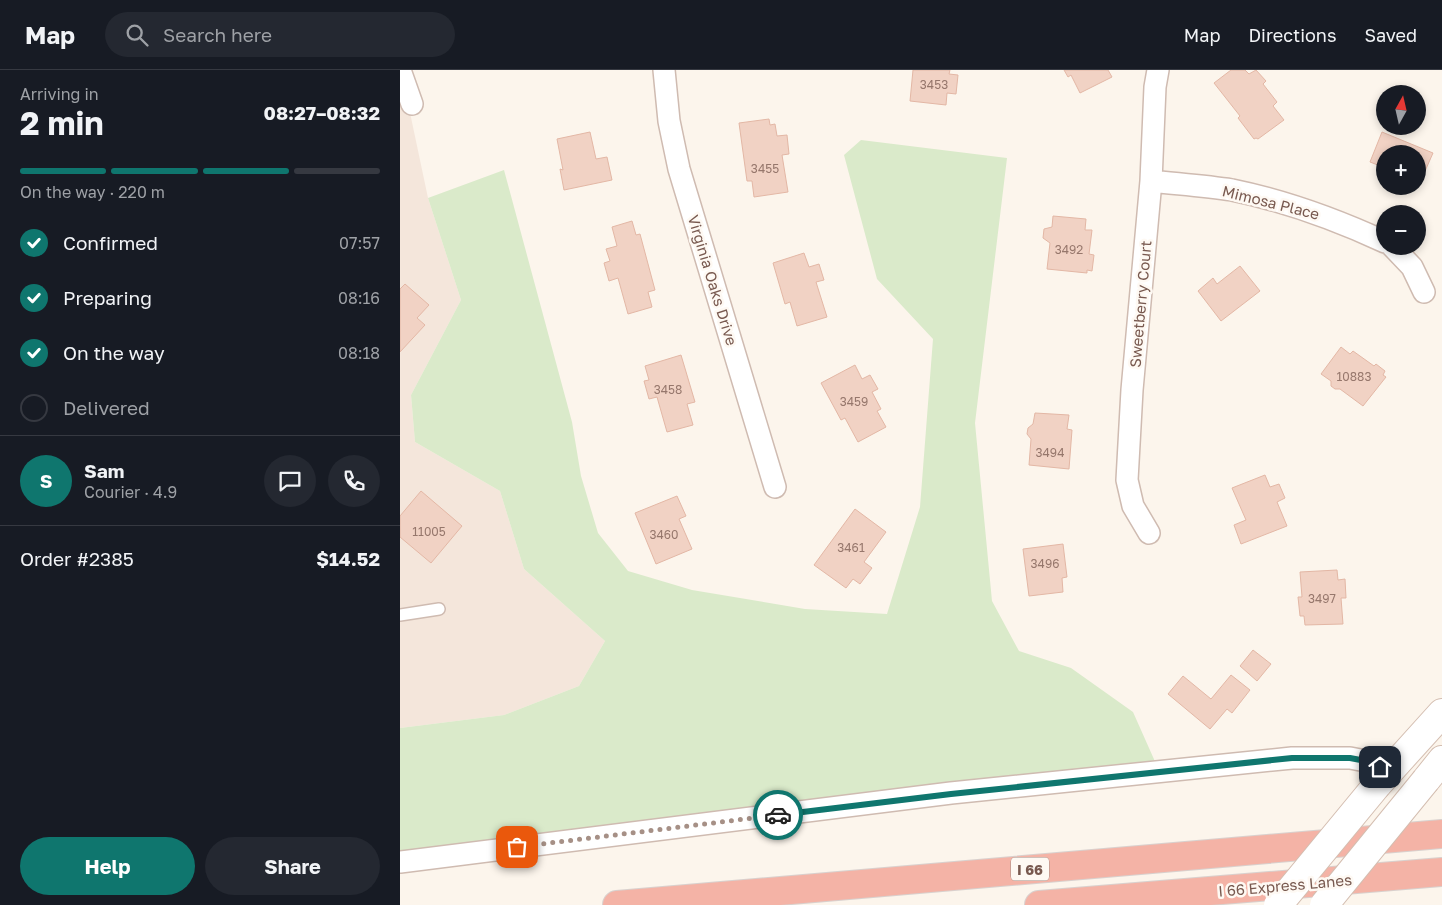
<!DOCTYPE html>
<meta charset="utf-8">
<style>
body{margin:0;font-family:"Golos Text",sans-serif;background:#242831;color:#f1f3f6;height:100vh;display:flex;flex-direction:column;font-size:19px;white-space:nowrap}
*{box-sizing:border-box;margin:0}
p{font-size:16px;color:#9ea1a6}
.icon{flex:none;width:28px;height:28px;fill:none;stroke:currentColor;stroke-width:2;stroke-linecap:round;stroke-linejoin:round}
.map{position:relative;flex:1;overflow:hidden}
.panel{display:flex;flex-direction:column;background:#171b24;width:400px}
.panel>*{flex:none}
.needle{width:32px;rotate:8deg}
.buttons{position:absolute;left:976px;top:15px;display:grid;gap:10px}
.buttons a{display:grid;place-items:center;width:50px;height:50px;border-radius:50%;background:#171b24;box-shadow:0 2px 8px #0003;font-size:25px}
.pin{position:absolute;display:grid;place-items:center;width:42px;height:42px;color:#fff;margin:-21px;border-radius:10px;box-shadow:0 2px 8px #0006}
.courier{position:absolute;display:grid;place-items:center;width:50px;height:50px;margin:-25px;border:4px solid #0f766e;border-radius:50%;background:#fff;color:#222;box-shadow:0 1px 6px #0007}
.summary em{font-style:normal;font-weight:700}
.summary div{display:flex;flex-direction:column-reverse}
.summary{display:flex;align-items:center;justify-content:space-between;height:85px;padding:0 20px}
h1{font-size:32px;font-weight:700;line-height:38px}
.bar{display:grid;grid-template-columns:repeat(4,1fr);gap:8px 5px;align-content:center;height:60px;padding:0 20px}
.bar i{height:6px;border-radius:4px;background:#363941}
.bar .active{background:#0f766e}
.bar p{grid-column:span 4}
.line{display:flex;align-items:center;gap:12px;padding:0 20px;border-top:1px solid #363941}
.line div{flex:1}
.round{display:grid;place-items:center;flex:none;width:52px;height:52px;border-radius:26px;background:#242831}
ol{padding:0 20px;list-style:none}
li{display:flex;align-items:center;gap:15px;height:55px}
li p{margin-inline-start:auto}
li .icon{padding:5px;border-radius:50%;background:#0f766e;color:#fff;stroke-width:4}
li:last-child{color:#9ea1a6}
li i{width:28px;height:28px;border:2px solid #363941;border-radius:50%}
.action{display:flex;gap:10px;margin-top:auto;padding:10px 20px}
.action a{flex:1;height:58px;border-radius:30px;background:#0f766e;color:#fff;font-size:20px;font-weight:700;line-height:58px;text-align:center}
.action a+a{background:#242831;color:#f1f3f6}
header{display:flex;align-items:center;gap:30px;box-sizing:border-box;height:70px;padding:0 25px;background:#171b24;border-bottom:1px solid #363941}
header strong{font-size:24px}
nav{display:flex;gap:28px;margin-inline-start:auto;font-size:18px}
.search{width:350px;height:45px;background:#242831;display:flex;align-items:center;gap:12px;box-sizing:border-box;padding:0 18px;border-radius:28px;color:#9ea1a6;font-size:19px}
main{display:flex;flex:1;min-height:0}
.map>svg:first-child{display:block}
</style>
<header>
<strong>Map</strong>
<div class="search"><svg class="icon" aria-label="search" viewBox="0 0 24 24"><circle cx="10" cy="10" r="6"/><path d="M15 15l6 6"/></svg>Search here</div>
<nav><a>Map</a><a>Directions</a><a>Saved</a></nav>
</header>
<main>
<section class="panel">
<div class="summary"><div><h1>2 min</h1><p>Arriving in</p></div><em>08:27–08:32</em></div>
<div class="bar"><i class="active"></i><i class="active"></i><i class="active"></i><i></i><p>On the way · 220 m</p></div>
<ol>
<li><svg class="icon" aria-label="check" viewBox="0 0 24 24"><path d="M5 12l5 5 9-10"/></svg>Confirmed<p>07:57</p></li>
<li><svg class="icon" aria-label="check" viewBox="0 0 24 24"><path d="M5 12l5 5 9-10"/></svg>Preparing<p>08:16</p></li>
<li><svg class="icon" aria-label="check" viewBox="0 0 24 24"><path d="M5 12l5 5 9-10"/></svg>On the way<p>08:18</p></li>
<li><i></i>Delivered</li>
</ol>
<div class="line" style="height:90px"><b class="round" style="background:#0f766e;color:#fff">S</b><div><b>Sam</b><p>Courier · 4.9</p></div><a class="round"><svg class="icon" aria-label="chat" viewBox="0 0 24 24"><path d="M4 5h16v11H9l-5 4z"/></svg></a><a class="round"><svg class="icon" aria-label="phone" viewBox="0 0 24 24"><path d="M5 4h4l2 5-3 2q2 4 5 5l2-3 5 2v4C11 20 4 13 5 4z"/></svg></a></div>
<div class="line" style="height:65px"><div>Order #2385</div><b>$14.52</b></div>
<div class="action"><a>Help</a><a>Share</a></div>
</section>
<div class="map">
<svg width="1042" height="835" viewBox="0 0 1042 835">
<rect width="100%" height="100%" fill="#fcf5ec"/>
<!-- residential -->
<path fill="#f4e6db" d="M 0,0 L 1,0 L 28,128 L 61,230 L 11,325 L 15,372 L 100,421 L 124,499 L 205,571 L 179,616 L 104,645 L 0,658 Z"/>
<!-- green -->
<path fill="#daeaca" d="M 461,70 L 607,88 L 575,353 L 592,531 L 619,581 L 671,598 L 733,642 L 757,696 L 0,782 L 0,658 L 104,645 L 179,616 L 205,571 L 124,499 L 100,421 L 15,372 L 11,325 L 61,230 L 28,128 L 104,100 L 172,352 L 181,406 L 198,463 L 228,501 L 292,520 L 405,539 L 487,544 L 520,437 L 533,269 L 477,209 L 444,85 Z"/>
<!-- building -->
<path fill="#f1d2c4" stroke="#e3b7a5" d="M 513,0 L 550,0 L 549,4 L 558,5 L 556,24 L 547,23 L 546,35 L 510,31 Z
M 664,0 L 708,0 L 712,7 L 680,23 L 671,5 L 668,7 Z
M 831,0 L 845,0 L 849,4 L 856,0 L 866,11 L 863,14 L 877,32 L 873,36 L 884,50 L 858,69 L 856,68 L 854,69 L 838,48 L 840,46 L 814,13 Z
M 369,49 L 370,55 L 375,54 L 377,66 L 387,65 L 389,84 L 382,85 L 388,122 L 354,127 L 352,111 L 347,111 L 339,53 Z
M 190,62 L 196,89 L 207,87 L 212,110 L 164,120 L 160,99 L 163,100 L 157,69 Z
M 982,62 L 1033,83 L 1018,117 L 1016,116 L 1018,116 L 1018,84 L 985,84 L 985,104 L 981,102 L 983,97 L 970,92 Z
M 653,146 L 686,149 L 685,160 L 692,160 L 689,184 L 694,185 L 692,201 L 687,200 L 687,203 L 647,199 L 650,173 L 643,168 L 644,159 L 652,157 Z
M 232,151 L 236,165 L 240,164 L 255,220 L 248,222 L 252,237 L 228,244 L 218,208 L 209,211 L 204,193 L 210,191 L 206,179 L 217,176 L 212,157 Z
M 404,183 L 409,197 L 419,194 L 424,210 L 416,212 L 427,247 L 397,256 L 390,232 L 385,234 L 373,193 Z
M 840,196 L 860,221 L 821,251 L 798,221 L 813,208 L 817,214 Z
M 5,214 L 29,235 L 17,248 L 25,255 L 0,282 L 0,219 Z
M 941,277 L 950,284 L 953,281 L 974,296 L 976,294 L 985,301 L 983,305 L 986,307 L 963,336 L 940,319 L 935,319 L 931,316 L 931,311 L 921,304 Z
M 281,285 L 295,332 L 287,334 L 293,355 L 267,362 L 257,327 L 249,329 L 244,311 L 249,310 L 245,296 Z
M 455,295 L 462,309 L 470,305 L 478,319 L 472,322 L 481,339 L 477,341 L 486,357 L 458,372 L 445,348 L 441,350 L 421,313 Z
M 635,343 L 669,345 L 667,359 L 672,360 L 669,399 L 629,395 L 631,369 L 627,364 L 628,358 L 633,354 Z
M 865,405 L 870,417 L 879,414 L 885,428 L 877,432 L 887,456 L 841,474 L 834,455 L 846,450 L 832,418 Z
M 21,421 L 62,456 L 31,493 L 0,467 L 0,446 Z
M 277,426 L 286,446 L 279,449 L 292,479 L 256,494 L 235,443 Z
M 455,439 L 486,462 L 464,492 L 472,498 L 460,514 L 453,509 L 446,518 L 414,495 Z
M 663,474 L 667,507 L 662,508 L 663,522 L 629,526 L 623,479 Z
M 937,500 L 938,510 L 945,509 L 946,528 L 941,528 L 943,554 L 905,555 L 904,546 L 900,546 L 898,527 L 902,527 L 900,502 Z
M 853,580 L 871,594 L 857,611 L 840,596 Z
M 831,605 L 850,620 L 832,643 L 827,639 L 810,659 L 768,624 L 783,606 L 811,629 Z"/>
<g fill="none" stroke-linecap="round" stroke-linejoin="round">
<defs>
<path id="lane" d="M 0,545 L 39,539"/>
<path id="street" d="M 0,0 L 12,34
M 264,0 L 269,51 L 279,99 L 375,417
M 751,111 C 778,114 806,116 832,120 C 886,131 935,149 985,172
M 992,176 L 1012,197 L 1024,222
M 749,463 L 733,436 L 727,410 L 732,320 L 751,111 L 755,17 L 758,0
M 0,792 L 551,723 L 892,688 L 950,688 L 971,692 L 989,703"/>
<path id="secondary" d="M 1026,710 L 1042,690
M 977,715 L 1042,643"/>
<path id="highway" d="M 217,835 L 1042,764
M 639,835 L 1042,802"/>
</defs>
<!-- lane casing -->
<use href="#lane" stroke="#cfbbb1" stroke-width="14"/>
<!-- street casing -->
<use href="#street" stroke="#cfbbb1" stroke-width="24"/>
<!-- secondary casing -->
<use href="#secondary" stroke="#d4beb1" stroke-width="30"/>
<!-- highway casing -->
<use href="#highway" stroke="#d9d1ce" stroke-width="30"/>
<!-- lane -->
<use href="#lane" stroke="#fff" stroke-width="11"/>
<!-- street -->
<use href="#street" stroke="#fff" stroke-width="21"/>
<!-- secondary -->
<use href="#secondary" stroke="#fff" stroke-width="28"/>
<!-- highway -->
<use href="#highway" stroke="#f4b3a6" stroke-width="28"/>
<defs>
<path id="secondary-bridge" d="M 878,835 L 977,715
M 924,835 L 1026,710"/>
</defs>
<!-- secondary-bridge casing -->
<use href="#secondary-bridge" stroke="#d4beb1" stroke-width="30" stroke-linecap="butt"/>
<!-- secondary-bridge -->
<use href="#secondary-bridge" stroke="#fff" stroke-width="28"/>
</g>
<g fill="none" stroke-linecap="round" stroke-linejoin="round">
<!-- done -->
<path stroke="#a69086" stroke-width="5" stroke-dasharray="0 9" d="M 117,777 L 378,745"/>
<!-- route -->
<path stroke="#0f766e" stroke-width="6" d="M 378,745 L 551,724 L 892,688 L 950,688 L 971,692 L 980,697"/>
</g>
<g text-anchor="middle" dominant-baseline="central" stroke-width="5" stroke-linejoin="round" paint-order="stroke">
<!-- number labels -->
<g font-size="12" fill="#96776c">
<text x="534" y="14">3453</text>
<text x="365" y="98">3455</text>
<text x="669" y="179">3492</text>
<text x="954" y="306">10883</text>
<text x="268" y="319">3458</text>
<text x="454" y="331">3459</text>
<text x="650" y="382">3494</text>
<text x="29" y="461">11005</text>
<text x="264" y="464">3460</text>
<text x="451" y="477">3461</text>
<text x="645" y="493">3496</text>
<text x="922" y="528">3497</text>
</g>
<!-- shield labels -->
<rect fill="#fef9f3" stroke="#a08980" stroke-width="1" x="611" y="787.5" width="38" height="23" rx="4"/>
<g font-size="14" font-weight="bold" fill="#78594f">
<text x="630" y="799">I 66</text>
</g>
<!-- street labels -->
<g font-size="15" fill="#78594f" stroke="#fef9f3">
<text transform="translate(871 132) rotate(14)">Mimosa Place</text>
<text transform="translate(313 210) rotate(73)">Virginia Oaks Drive</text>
<text transform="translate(740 234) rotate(-85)">Sweetberry Court</text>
<text transform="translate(885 815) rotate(-5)">I 66 Express Lanes</text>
</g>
</g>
</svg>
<div class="buttons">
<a><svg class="needle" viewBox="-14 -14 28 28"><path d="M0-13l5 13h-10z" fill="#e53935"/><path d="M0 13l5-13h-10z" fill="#9ea1a6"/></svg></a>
<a>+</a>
<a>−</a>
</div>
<div class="pin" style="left:117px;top:777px;background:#ea580c"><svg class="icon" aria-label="bag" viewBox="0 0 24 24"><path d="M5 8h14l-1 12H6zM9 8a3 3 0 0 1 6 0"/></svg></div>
<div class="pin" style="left:980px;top:697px;background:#1f2937"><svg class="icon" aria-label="home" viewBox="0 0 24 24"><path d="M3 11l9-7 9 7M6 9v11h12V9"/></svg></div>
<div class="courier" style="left:378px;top:745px"><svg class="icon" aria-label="car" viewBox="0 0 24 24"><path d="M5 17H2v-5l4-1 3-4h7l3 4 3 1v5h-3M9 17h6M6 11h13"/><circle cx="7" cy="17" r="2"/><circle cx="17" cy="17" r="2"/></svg></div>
</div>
</main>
